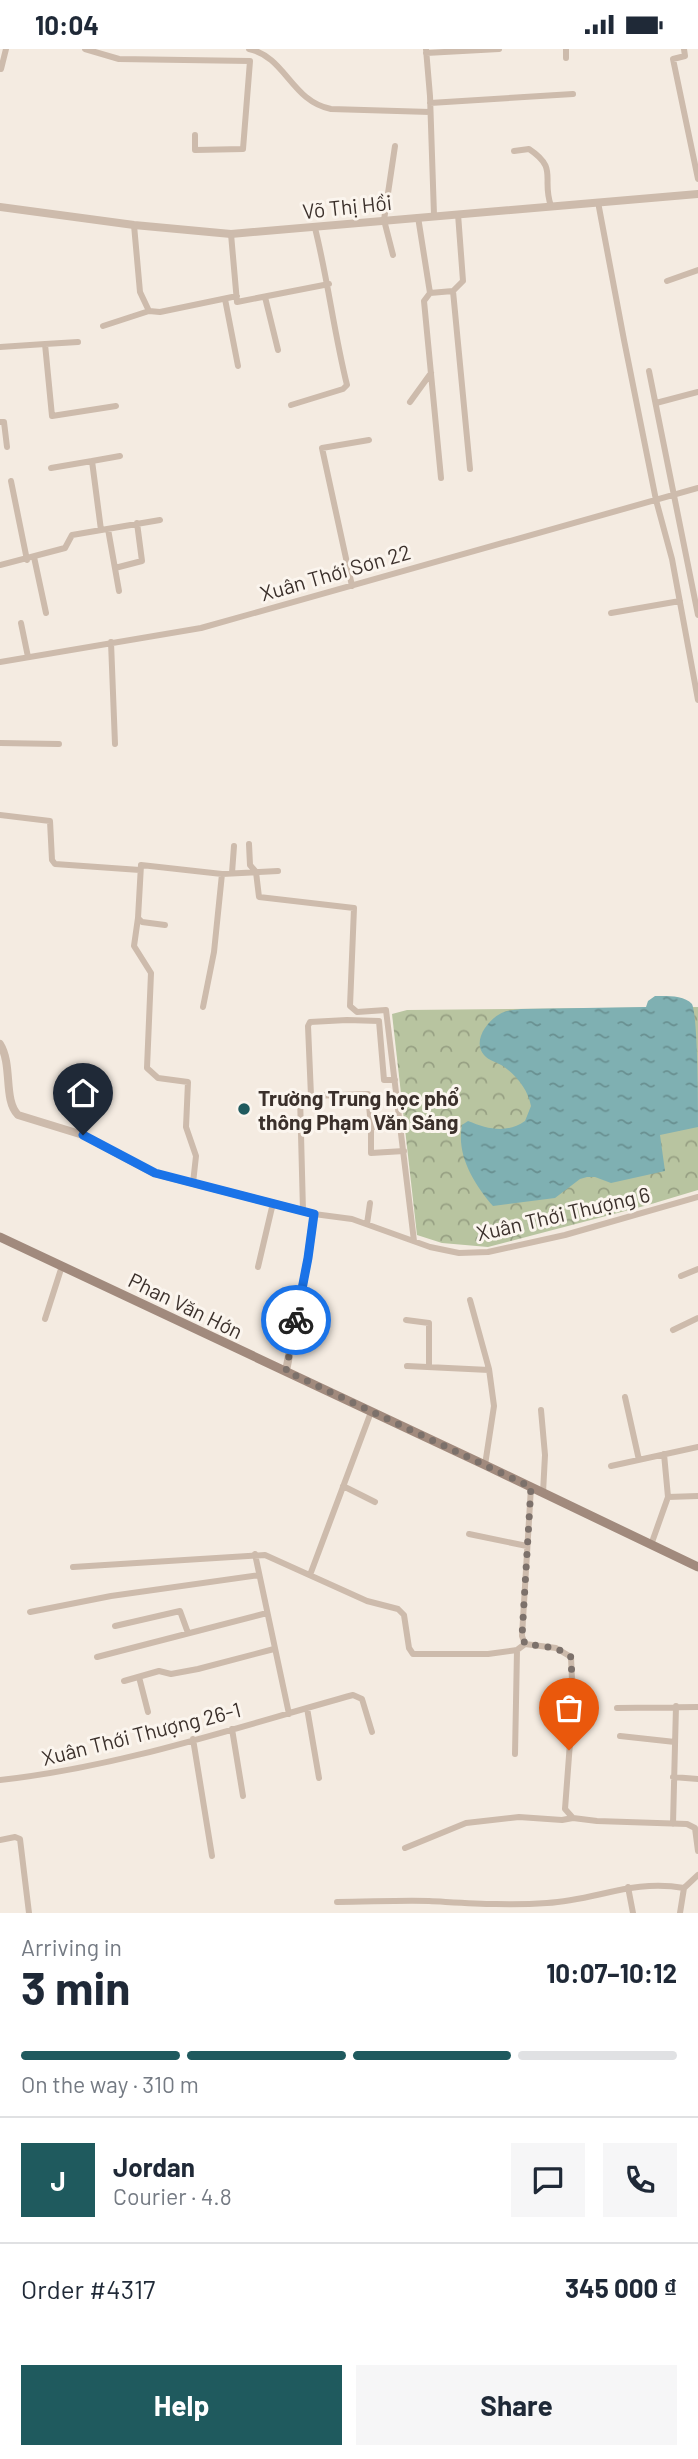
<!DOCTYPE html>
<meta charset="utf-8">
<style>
body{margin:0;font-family:Barlow,sans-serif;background:#f6f6f7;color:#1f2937;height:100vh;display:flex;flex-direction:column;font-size:26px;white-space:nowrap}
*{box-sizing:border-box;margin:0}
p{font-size:23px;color:#747a83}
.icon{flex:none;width:38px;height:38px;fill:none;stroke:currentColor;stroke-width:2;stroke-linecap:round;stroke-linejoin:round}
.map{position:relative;height:1864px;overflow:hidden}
.drawer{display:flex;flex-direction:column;background:#fff;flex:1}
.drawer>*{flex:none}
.pin{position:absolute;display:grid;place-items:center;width:60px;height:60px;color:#fff;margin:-72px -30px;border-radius:50% 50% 50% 0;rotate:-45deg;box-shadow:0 0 7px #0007}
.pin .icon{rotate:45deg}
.courier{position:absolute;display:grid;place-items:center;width:70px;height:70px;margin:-35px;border:5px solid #1a73e8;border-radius:50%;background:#fff;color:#222;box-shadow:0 2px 9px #0007}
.head em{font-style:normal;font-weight:700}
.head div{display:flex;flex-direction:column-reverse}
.head{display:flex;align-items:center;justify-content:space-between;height:119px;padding:0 21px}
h1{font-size:46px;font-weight:700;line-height:52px}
.bar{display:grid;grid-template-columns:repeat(4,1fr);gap:10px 7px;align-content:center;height:84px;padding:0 21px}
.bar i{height:9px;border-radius:5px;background:#e0e1e3}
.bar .on{background:#1f5a5e}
.bar p{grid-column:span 4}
.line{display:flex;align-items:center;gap:18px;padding:0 21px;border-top:2px solid #e0e1e3}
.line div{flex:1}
.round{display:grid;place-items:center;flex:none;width:74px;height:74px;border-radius:0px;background:#f6f6f7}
.action{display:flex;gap:14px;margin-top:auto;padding:14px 21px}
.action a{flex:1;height:80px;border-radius:0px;background:#1f5a5e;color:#fff;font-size:28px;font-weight:700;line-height:80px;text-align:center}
.action a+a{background:#f6f6f7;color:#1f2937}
.status{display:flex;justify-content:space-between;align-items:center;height:49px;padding:0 35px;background:#fff;direction:ltr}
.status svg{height:19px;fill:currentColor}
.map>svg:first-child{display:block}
</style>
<div class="status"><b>10:04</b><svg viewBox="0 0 49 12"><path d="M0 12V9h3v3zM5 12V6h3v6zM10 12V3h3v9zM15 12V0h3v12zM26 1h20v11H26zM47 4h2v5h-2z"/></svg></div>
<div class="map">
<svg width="698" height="1864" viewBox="0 0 698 1864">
<defs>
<pattern id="park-crowns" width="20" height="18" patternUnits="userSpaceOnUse" patternTransform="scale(1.75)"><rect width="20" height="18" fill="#b8c4a0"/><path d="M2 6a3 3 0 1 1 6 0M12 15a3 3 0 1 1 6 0" fill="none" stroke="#97a083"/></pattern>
<pattern id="water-ripples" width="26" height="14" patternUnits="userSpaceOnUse" patternTransform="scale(1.75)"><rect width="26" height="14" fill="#7fb0b2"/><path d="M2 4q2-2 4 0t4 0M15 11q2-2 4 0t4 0" fill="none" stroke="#699091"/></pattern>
</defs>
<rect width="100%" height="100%" fill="#f4ebe1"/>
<!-- park -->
<path fill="url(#park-crowns)" d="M 698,958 L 698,1141 L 648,1156 L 488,1198 L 442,1194 L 417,1186 L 392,965 L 407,961 Z"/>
<!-- water -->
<path fill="url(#water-ripples)" d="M 655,947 C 667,947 684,946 692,955 C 698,968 698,1057 698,1078 L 660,1086 L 665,1122 L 611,1134 L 595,1128 L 587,1128 L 580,1130 L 555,1149 L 493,1157 C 474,1135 456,1106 462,1076 L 468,1072 C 488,1080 506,1085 525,1072 L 531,1057 C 528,1041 517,1027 503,1017 C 497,1013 489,1012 484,1006 C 471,991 490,968 504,963 C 509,961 516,961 521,960 L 646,958 L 648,952 Z"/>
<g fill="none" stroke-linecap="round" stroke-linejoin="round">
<!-- minor -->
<path stroke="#cdbbac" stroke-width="6" d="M 85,0 L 119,10 L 250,12 L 243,100 L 195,101 L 195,86
M 249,0 C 286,8 291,52 331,60 L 430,63
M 426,0 L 430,47 L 434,166
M 566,0 L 566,9
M 684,0 L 685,7 L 673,10 L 698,130
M 426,4 L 499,0
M 1,20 L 6,0
M 430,54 L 573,45
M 514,102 L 529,100 C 559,120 541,129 551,157
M 598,153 L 624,291 L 656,451 L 672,510 L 698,651
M 418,168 L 430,244 L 424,252 L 441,429
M 231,185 L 237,253 L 329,235
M 393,206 L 384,171 L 395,97
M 667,232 L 698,221
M 453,242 L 463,232 L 458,165
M 430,244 L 453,242 L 470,420
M 265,248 L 278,301
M 225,250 L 238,317
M 149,262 L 160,263 L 237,247
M 103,277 L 149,262 L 140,243 L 134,176
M 45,295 L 78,293
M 0,298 L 45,295 L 52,367 L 116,357
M 649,322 L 698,566
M 410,353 L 431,324
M 656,354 L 698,343
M 291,356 L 343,340 L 347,336 C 334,284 328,231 315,179
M 0,373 L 4,373 L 7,398
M 92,412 L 120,407
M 51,419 L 92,412 L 101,481
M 11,432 L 27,511
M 108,480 L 119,542
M 34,508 L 46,564
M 0,516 L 65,499 L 72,486 L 160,471
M 115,519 L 142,512 L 137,474
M 352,537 L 322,399 L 369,391
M 611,564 L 680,552
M 21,574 L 28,608
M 111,593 L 115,695
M 0,613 L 201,579 L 698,439
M 0,694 L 59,695
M 0,766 L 50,772 L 52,811 L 55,815 L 140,821
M 249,795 L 250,816 L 256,823 L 259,848 L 354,859 L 350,957 L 357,963 L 386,961 L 414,1192
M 232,824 L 234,797
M 222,825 L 278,822
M 138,869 L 134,897 L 151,924 L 147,1019 L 158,1029 L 188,1033 L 186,1078 L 196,1107 L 193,1134
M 165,876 L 142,873 L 138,869 L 141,816 L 222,825 L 214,903 L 203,958
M 395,1031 L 384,1031 L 379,972 L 347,971 L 310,973 L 308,977 L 311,1047 L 368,1045 L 371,1078 L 400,1077
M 300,1047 L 303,1162
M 371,1078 L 371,1104 L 404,1102
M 314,1165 L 352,1170 L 430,1198 L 459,1204 L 488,1203 L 565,1186 L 698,1148
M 367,1175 L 370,1154
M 258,1218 L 273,1154
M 681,1227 L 698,1220
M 470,1251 L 489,1320 L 494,1357 L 485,1416
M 45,1270 L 62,1217
M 406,1271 L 429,1274 L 429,1318
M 673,1281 L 698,1269
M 407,1317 L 489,1321
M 625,1348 L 639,1411
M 541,1361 L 545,1406 L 543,1444
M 611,1417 L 698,1398
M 343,1437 L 375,1453
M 531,1438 L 522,1587 L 525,1595 L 556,1599 L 571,1608 L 573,1654 L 565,1760 L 573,1769 L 597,1772 L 687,1775 L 695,1779 L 698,1802
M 668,1448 L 698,1447
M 469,1485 L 527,1497
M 651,1496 L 668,1448 L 664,1405
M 255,1505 L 289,1665
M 73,1518 L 265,1506 L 367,1552 L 398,1560 L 404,1566 L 409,1599 L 413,1605 L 488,1605 L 517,1601 L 525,1595
M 310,1526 L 371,1363
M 30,1563 L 111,1547 L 259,1526
M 115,1577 L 180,1562 L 188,1584
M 97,1608 L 267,1564
M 139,1628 L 148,1663
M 124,1632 L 159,1622 L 171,1625 L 198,1620 L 274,1600
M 307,1659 L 319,1729
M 617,1659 L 698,1658
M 232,1680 L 243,1747
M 620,1687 L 675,1693
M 193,1690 L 212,1807
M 515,1705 L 517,1601
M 673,1728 L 698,1730
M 0,1731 C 120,1718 237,1678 353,1646 L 362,1650 L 372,1683
M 673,1775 L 676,1657
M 0,1791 L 15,1788 L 20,1790 L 29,1864
M 405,1799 L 466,1774 L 519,1768 L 562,1771 L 573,1769
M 628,1838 L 633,1864
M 337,1853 C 368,1853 398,1851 429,1852 C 468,1854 507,1857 547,1854 C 597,1851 632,1830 684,1839
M 680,1864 L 684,1839 L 698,1826"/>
<!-- tertiary -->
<path stroke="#cdbbac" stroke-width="8" d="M 0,158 L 134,176 L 231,185 L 698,145
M 0,995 C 13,1016 3,1051 18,1066 L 83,1086 L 154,1124 L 314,1165 L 308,1209 L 286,1322"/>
<!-- secondary -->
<path stroke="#a18a7d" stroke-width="9" d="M 0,1188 L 485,1416 L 698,1518"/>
</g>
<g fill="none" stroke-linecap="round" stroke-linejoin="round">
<!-- done -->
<path stroke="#7c716b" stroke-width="7" stroke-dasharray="0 12.6" d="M 296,1271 L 286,1322 L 531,1438 L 522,1587 L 525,1595 L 556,1599 L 571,1608 L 573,1654 L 569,1701"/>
<!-- route -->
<path stroke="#1a73e8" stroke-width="9" d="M 83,1086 L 155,1124 L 314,1165 L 308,1209 L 296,1271"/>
</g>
<!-- markers -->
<circle fill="#1f5a5e" stroke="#fbf5ee" stroke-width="2.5" cx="244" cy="1060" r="7"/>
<g text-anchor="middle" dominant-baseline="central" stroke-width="6" stroke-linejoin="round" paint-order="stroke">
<!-- street labels -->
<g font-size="21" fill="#3b302b" stroke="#fbf5ee">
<text transform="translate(347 157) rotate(-6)">Võ Thị Hồi</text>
<text transform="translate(335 523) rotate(-16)">Xuân Thới Sơn 22</text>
<text transform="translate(563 1164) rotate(-13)">Xuân Thới Thượng 6</text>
<text transform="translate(186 1256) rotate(26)">Phan Văn Hớn</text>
<text transform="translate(141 1684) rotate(-14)">Xuân Thới Thượng 26-1</text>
</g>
<!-- poi labels -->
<g font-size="21" font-weight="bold" fill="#3b302b" stroke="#fbf5ee" text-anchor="start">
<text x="258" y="1048">Trường Trung học phổ<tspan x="258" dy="24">thông Phạm Văn Sáng</tspan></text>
</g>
</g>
</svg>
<div class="pin" style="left:569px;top:1701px;background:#ea580c"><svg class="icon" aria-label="bag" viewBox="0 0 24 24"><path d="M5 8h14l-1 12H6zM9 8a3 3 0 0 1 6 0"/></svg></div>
<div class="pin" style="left:83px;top:1086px;background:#1f2937"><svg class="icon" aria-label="home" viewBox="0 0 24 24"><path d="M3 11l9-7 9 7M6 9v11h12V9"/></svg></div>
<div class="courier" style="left:296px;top:1271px"><svg class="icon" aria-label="bike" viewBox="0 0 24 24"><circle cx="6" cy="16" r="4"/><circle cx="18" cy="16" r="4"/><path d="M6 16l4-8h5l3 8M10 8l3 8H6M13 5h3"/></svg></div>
</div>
<section class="drawer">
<div class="head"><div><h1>3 min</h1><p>Arriving in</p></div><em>10:07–10:12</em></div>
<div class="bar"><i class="on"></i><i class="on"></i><i class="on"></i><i></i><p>On the way · 310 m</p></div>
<div class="line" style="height:126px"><b class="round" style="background:#1f5a5e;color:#fff">J</b><div><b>Jordan</b><p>Courier · 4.8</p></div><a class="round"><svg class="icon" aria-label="chat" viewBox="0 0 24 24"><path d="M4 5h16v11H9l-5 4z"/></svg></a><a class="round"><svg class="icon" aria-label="phone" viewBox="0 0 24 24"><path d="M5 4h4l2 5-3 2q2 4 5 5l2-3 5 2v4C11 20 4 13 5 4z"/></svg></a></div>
<div class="line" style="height:91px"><div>Order #4317</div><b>345 000 ₫</b></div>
<div class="action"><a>Help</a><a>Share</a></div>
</section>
